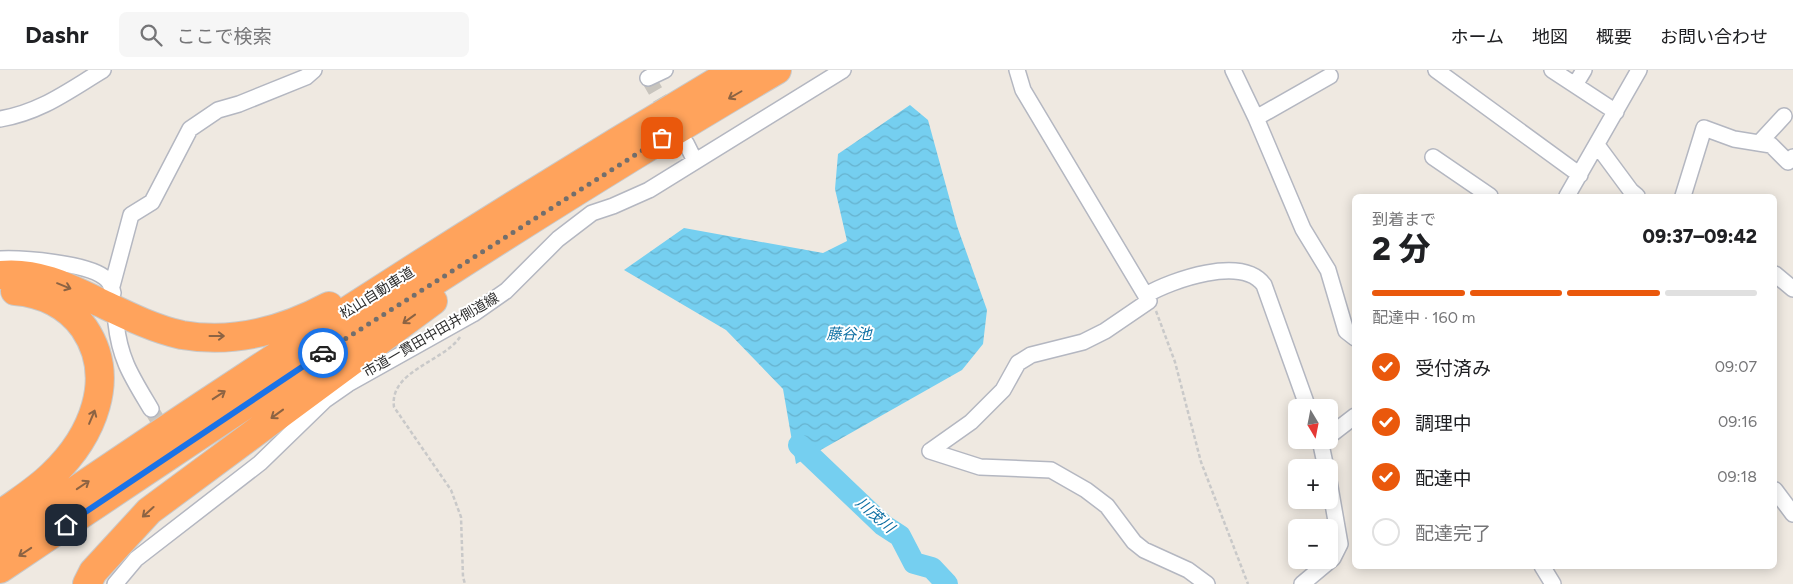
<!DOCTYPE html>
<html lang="ja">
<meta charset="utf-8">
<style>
body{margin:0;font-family:Figtree,"Noto Sans JP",sans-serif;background:#f6f6f6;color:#202124;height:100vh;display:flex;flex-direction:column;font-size:19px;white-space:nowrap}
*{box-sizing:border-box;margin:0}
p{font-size:16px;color:#757577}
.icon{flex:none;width:28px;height:28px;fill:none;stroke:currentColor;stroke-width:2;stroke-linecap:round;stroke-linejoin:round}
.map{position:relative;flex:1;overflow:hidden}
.details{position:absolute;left:1352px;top:124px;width:425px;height:375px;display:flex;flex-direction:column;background:#fff;border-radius:8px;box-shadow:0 2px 12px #0003}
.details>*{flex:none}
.needle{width:32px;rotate:170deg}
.fabs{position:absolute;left:1288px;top:329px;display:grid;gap:10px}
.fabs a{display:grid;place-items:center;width:50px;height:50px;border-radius:8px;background:#fff;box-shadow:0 2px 12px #0003;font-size:25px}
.pin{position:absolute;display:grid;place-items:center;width:42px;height:42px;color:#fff;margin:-21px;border-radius:10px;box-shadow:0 2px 8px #0006}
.courier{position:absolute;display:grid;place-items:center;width:50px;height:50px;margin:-25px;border:4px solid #1a73e8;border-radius:50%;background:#fff;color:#222;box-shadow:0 1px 6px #0007}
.overview em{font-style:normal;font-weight:800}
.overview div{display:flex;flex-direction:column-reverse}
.overview{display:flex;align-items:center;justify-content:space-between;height:85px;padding:0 20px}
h1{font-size:32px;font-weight:800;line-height:38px}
.bar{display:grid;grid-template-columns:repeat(4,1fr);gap:8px 5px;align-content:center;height:60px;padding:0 20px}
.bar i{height:6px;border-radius:4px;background:#e0e0e0}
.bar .current{background:#ea580c}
.bar p{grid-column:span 4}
ol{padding:0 20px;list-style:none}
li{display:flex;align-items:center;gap:15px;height:55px}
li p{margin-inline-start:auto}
li .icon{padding:5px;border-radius:50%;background:#ea580c;color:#fff;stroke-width:4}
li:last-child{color:#757577}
li i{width:28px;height:28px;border:2px solid #e0e0e0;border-radius:50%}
header{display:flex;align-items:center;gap:30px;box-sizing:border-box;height:70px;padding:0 25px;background:#fff;border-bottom:1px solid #e0e0e0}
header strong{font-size:24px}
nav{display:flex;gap:28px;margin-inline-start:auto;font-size:18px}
.search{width:350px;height:45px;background:#f6f6f6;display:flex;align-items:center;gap:12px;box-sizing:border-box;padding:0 18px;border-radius:8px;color:#757577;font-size:19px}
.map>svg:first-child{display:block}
</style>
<header>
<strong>Dashr</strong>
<div class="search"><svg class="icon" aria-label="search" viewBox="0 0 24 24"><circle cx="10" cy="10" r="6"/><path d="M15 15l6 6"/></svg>ここで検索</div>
<nav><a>ホーム</a><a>地図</a><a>概要</a><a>お問い合わせ</a></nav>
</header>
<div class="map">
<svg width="1793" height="514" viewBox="0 0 1793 514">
<defs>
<pattern id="water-waves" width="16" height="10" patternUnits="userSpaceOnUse" patternTransform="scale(1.25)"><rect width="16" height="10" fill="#75cff0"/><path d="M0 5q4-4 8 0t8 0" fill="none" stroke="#66b2ce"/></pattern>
</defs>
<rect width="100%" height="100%" fill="#efe9e1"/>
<!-- water -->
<path fill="url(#water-waves)" d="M 910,35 L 928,50 L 957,156 L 987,240 L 983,274 L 962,300 L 796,394 L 783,319 L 726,260 L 624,200 L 684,158 L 823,183 L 847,171 L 835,119 L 838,84 Z"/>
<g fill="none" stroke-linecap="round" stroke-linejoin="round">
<!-- river -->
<path stroke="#75cff0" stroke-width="22" d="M 799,375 L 883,455 L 900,466 L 914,493 L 932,498 L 947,514"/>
<!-- street-tunnel -->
<path stroke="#c8c4bd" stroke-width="15" stroke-dasharray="15 8" stroke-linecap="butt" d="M 648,8 L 670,46
M 151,339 L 196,415"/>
<defs>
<path id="street" d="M 1233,0 L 1256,48 L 1303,159 L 1328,200 L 1346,261 L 1355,268
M 1436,0 L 1580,105
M 1552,0 L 1616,42
M 648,8 L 665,0
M 1575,15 L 1584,0
M 1256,48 L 1330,6
M 0,49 C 41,42 68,21 103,0
M 686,73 L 695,91
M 1759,73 L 1784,46
M 1597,75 L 1631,121 L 1637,126
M 1433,87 L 1490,126
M 1567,126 L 1639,0
M 1683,126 L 1704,58 L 1734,69 L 1771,75 L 1788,92 L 1793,87
M 0,189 C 24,188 85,193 104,207 C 110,211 112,217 113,223
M 1775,204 L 1793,219
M 112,216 L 131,145 L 152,132 L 190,59 L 218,40 L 239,34 L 306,7 L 314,0
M 1146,225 C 1172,210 1242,185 1264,215 L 1308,338
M 116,253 C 120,290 132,307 151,339
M 1329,366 L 1355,346
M 1320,370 L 1326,398
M 930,381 L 971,352 L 1003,320 L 1018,293 L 1031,285 L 1083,272 L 1105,261 L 1149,231 L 1023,20 L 1017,0
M 930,381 L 980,397 L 1051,400 L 1086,420 L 1107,436 L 1134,472 L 1144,480 L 1188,500 L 1207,514
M 1775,420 L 1793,444
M 1542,496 L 1553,514
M 115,514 L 136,489 L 260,393 L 325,330 L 348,314 L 473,244 L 506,221 L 558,169 L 592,143 L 613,136 L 649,120 L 843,0
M 1302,514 L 1333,488 L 1340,474 L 1329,411"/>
<path id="highway" d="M 0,205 C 37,201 68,217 101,233 C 126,245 154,259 182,265 C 233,274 284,260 329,236
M 0,445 C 17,432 37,420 52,405 C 92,367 118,308 84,258 C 68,235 42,223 15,221
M 0,472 C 240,307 485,149 736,0
M 0,499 C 256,327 511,156 777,0
M 87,514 L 93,502 L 149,441 L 433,231"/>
</defs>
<!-- street casing -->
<use href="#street" stroke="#b4b7c1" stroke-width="18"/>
<!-- highway casing -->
<use href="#highway" stroke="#c9c9c9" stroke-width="30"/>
<!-- path -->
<path stroke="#c9c9c9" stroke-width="2.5" stroke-dasharray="4 2.5" stroke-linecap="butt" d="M 1156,241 L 1175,292 L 1201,392 L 1248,514
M 460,267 C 443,292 389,301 394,337 L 451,420 L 461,447 L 463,507 L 465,514"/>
<!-- street -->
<use href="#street" stroke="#fff" stroke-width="15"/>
<!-- highway -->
<use href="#highway" stroke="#ffa35c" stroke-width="28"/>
</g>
<!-- one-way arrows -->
<defs><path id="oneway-shaft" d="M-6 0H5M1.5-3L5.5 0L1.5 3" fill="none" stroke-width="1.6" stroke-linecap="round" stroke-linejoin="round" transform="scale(1.25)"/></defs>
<g stroke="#8c6343">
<use href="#oneway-shaft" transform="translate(735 25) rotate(150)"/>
<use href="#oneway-shaft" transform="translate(64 216) rotate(22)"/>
<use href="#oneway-shaft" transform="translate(409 249) rotate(144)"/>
<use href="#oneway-shaft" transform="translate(217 266)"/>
<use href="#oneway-shaft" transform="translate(219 325) rotate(-33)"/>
<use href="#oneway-shaft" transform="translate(277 344) rotate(144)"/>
<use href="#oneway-shaft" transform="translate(92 347) rotate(-67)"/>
<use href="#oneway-shaft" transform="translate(83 415) rotate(-34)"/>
<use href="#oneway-shaft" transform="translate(148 442) rotate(138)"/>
<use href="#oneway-shaft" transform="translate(25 482) rotate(146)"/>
</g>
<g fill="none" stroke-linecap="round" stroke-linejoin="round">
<!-- done -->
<path stroke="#726f6d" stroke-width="5" stroke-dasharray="0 9" d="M 323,283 L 662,68"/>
<!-- route -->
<path stroke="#1a73e8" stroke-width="6" d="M 66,455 L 323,283"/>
</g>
<g text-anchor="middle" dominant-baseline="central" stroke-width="4" stroke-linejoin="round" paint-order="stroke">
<!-- street labels -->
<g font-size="14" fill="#2e2e2e" stroke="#fff">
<text transform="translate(377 223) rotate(-32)">松山自動車道</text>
<text transform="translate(431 265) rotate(-30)">市道一貫田中田井側道線</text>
</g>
<!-- water labels -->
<g font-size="15" font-style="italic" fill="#0d6fa3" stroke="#fff">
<text x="849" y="264">藤谷池</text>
<text transform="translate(875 445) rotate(41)">川茂川</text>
</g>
</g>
</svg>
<div class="fabs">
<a><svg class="needle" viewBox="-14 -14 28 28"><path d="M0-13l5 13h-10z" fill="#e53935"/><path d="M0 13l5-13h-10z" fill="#757577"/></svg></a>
<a>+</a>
<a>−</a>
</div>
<div class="pin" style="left:662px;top:68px;background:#ea580c"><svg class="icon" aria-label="bag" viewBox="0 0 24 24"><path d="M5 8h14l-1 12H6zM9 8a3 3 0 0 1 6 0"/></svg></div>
<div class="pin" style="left:66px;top:455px;background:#1f2937"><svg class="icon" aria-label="home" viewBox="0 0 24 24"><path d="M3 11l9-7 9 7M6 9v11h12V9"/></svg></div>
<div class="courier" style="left:323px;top:283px"><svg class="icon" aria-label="car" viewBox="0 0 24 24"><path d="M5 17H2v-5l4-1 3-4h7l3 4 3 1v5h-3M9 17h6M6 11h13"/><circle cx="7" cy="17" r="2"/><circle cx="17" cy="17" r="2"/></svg></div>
<section class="details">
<div class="overview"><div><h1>2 分</h1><p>到着まで</p></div><em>09:37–09:42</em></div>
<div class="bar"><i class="current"></i><i class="current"></i><i class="current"></i><i></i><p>配達中 · 160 m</p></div>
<ol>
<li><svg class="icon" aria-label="check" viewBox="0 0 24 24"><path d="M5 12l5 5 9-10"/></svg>受付済み<p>09:07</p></li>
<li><svg class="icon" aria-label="check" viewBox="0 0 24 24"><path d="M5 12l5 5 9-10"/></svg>調理中<p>09:16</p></li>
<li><svg class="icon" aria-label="check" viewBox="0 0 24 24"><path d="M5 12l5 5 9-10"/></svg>配達中<p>09:18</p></li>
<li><i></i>配達完了</li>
</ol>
</section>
</div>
